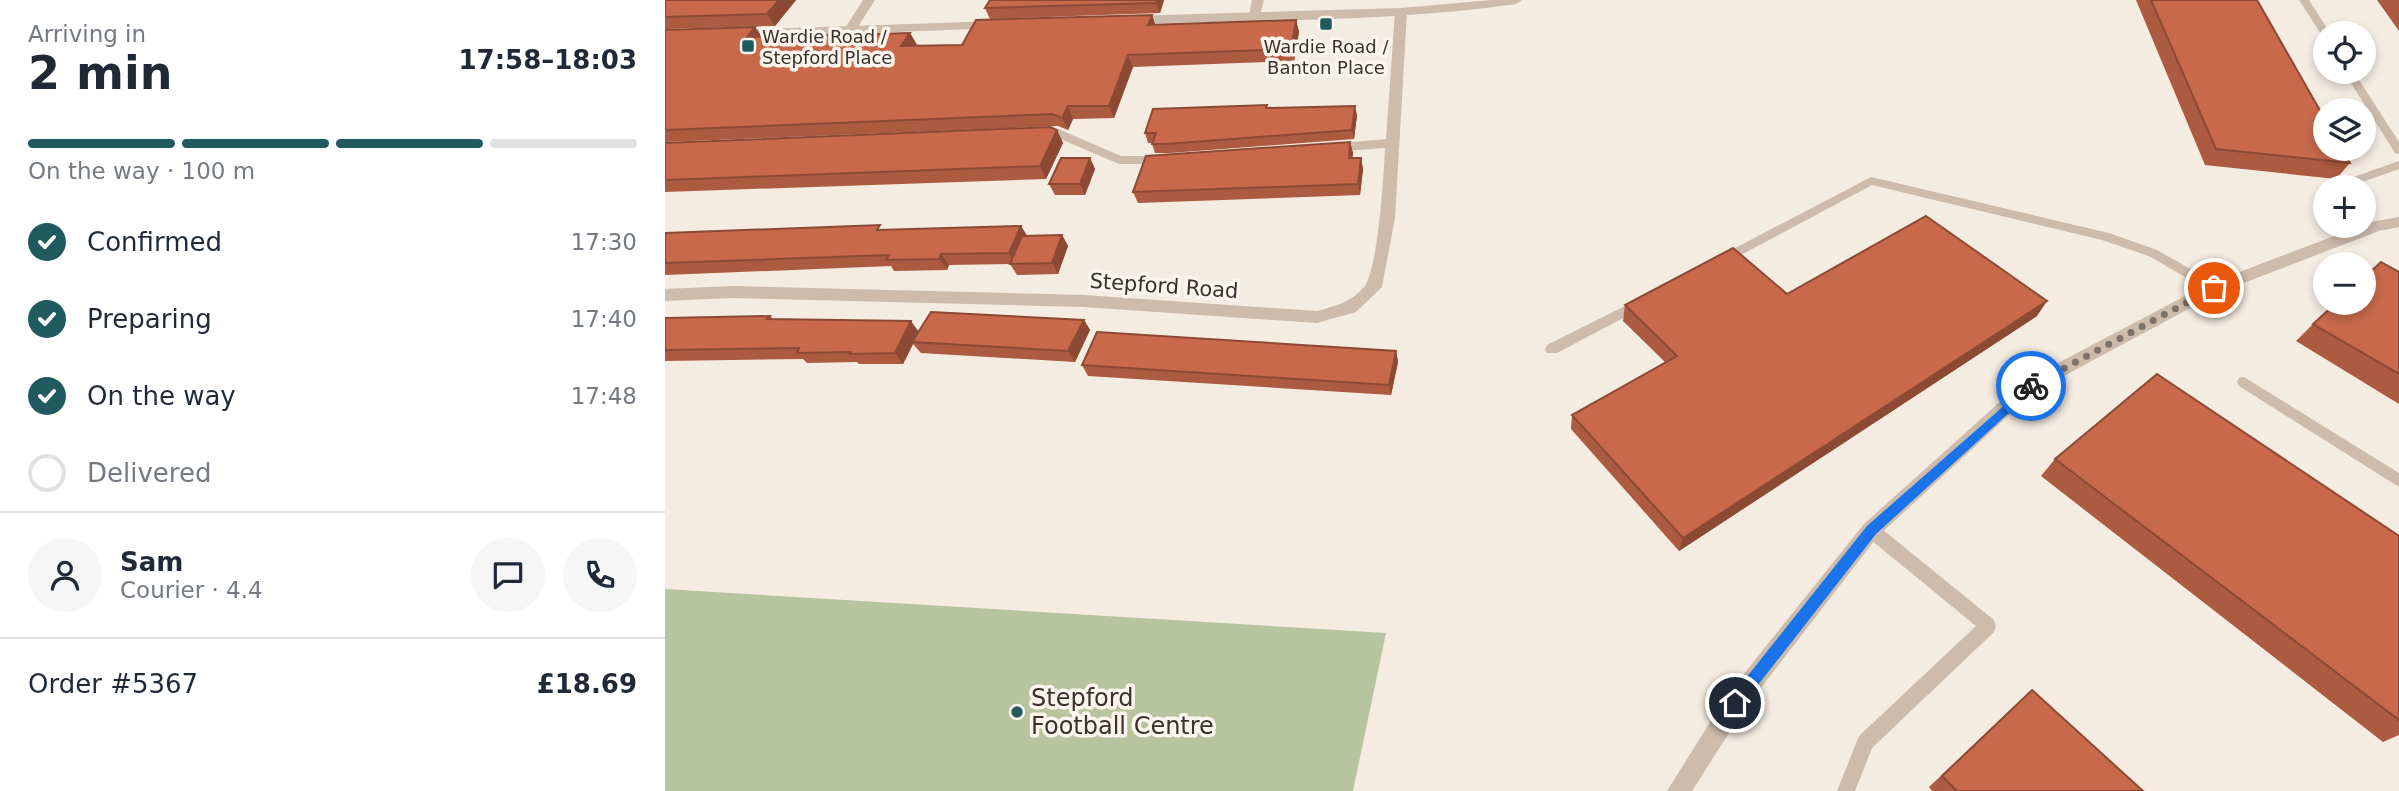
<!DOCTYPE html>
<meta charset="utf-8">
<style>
body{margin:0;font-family:"DejaVu Sans",sans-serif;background:#f6f6f7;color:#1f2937;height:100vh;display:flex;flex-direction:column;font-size:26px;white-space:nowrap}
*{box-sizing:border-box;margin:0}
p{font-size:23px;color:#747a83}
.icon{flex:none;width:38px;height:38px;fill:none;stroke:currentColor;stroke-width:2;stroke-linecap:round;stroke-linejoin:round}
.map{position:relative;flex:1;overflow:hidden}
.details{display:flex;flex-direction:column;background:#fff;width:665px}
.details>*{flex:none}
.controls{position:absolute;left:1648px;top:21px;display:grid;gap:14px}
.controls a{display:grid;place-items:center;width:63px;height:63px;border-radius:50%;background:#fff;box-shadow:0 4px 10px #0003;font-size:35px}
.pin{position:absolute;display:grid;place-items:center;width:60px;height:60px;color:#fff;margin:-30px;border:4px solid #fff;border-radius:50%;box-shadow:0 2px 7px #0007}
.courier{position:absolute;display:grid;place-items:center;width:70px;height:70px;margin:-35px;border:5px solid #1a73e8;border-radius:50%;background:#fff;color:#222;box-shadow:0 2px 9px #0007}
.summary em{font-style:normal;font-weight:700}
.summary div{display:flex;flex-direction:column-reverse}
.summary{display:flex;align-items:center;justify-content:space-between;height:119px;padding:0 28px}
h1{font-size:46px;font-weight:700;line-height:52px}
.bar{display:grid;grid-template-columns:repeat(4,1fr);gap:10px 7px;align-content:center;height:84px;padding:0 28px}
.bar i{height:9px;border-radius:5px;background:#e0e1e3}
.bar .selected{background:#1f5a5e}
.bar p{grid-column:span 4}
.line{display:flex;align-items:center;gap:18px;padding:0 28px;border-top:2px solid #e0e1e3}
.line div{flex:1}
.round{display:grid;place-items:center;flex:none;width:74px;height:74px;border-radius:37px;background:#f6f6f7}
ol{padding:0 28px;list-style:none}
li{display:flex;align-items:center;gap:21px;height:77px}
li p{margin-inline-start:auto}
li .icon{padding:7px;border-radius:50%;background:#1f5a5e;color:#fff;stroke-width:4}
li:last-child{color:#747a83}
li i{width:38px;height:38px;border:4px solid #e0e1e3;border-radius:50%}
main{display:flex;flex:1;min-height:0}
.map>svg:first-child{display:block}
</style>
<main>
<section class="details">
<div class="summary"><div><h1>2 min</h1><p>Arriving in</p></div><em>17:58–18:03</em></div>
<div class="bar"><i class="selected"></i><i class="selected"></i><i class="selected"></i><i></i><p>On the way · 100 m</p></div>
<ol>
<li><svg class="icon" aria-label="check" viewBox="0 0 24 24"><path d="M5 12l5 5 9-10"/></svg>Confirmed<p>17:30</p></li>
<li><svg class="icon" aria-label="check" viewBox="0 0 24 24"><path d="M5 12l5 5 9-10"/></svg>Preparing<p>17:40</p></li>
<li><svg class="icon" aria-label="check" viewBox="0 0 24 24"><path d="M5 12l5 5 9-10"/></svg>On the way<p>17:48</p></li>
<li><i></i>Delivered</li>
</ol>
<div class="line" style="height:126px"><a class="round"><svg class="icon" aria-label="person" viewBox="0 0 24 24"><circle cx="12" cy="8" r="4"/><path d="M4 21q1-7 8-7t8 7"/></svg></a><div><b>Sam</b><p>Courier · 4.4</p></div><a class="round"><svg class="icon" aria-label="chat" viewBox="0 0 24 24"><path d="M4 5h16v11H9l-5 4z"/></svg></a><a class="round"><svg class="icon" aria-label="phone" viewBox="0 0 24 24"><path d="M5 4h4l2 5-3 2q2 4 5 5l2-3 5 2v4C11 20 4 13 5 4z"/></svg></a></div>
<div class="line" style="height:91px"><div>Order #5367</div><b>£18.69</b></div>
</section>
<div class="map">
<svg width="1734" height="791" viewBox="0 0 1734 791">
<rect width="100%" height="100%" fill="#f4ebe1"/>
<!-- green -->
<path fill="#b8c4a0" d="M 0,589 L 721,633 L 688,791 L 0,791 Z"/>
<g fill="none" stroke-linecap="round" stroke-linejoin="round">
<!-- service -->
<path fill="#cdbbac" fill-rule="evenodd" d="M 1634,0 L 1644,0 L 1665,33 L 1661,33 L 1661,38 L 1658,37 Z
M 1679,72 L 1689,72 L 1734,142 L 1734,154 L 1730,153 Z
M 1734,161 L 1734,169 L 1683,187 L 1677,187 L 1675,184 L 1677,181 Z
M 1206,177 L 1444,233 L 1492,250 L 1554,285 L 1555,288 L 1554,291 L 1544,291 L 1484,256 L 1437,240 L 1207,185 L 1061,263 L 1053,263 L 1051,260 L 1053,257 Z
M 974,299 L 980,304 L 979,307 L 892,353 L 882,353 L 880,349 L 882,345 Z
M 1579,377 L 1734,473 L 1734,487 L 1574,386 L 1572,382 L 1574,378 Z
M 1206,523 L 1212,525 L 1329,620 L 1331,626 L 1329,632 L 1207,748 L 1190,791 L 1172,791 L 1194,736 L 1311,626 L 1200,535 L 1198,530 L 1200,525 Z"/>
<!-- minor -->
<path fill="#cdbbac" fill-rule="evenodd" d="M 198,0 L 210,0 L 189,33 L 181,33 L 179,30 Z
M 587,0 L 599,0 L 594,19 L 584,16 Z
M 736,8 L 742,12 L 730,218 L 717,287 L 691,312 L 652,323 L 419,307 L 67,298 L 0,301 L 0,289 L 67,286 L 419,295 L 652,311 C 671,306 686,302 699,287 C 713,271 719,173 720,148 L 665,152 L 658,148 L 665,144 L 721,139 L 730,12 Z
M 393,129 L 456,156 L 504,156 L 511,160 L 504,164 L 454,164 L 391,137 L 370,138 L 363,134 L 370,130 Z"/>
<!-- tertiary -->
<path fill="#cdbbac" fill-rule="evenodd" d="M 827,0 L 857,0 L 851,4 C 724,22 593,20 465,24 L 459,20 L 465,16 L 736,8 Z
M 332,21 L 336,22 L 336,28 L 70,38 L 64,34 L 70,30 Z
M 1734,217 L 1734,227 L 1714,231 L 1555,292 L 1369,392 L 1213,536 L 1078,711 L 1027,791 L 1002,791 L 1062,695 L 1199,524 L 1357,382 L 1543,284 L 1706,222 Z"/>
</g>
<!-- wall -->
<path fill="#ac5a40" d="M 0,0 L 131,0 L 110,26 L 0,29 Z
M 499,0 L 495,13 L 325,19 L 320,8 Z
M 1471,0 L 1592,0 L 1685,163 L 1671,179 L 1540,165 Z
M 1712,0 L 1734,0 L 1734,31 Z
M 487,15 L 490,25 L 631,20 L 634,32 L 629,61 L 468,67 L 449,118 L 408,119 L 403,130 L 393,126 L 0,142 L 0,30 L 97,36 L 245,33 L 252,45 L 251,46 L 297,45 Z
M 602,105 L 602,108 L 692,115 L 689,139 L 505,153 L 490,153 L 487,144 L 487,143 L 483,143 L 480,133 Z
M 392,130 L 398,143 L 381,179 L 0,192 L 0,143 Z
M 685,142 L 688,153 L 687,158 L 696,158 L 698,169 L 695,195 L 473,203 L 468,192 Z
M 425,158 L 430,169 L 420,195 L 390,195 L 384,184 Z
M 218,230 L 362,236 L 397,235 L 403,246 L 393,274 L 352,275 L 345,264 L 284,265 L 282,270 L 229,271 L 226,266 L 0,275 L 0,233 Z
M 1734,272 L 1734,404 L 1631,341 L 1648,324 Z
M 1122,294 L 1372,316 L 1014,551 L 906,429 L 907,415 L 1000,362 L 958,321 L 960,305 Z
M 105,316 L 108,319 L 254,331 L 419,320 L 425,330 L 410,362 L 256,353 L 248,344 L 238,364 L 194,364 L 192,362 L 142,363 L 138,359 L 0,361 L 0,318 Z
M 731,351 L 733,362 L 726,395 L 423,376 L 417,365 Z
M 1390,459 L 1734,536 L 1734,735 L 1718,742 L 1376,476 Z
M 1367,690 L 1478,791 L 1267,791 L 1264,787 Z"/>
<!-- shaded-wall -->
<path fill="#8c4a34" d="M 114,0 L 131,0 L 110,26 L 102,14 Z
M 492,0 L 499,0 L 495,13 L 491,3 Z
M 487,15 L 491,27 L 483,25 Z
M 631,20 L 634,32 L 629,61 L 626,49 Z
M 90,27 L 99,39 L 82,37 Z
M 245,33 L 252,45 L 243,58 L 236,46 Z
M 463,55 L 468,67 L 449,118 L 444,106 Z
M 403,106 L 408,119 L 403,130 L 397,118 Z
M 690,106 L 692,115 L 689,139 L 687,130 Z
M 392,130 L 398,143 L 381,179 L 375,166 Z
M 685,142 L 688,153 L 686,169 L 684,158 Z
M 425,158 L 430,169 L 420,195 L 415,184 Z
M 696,158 L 698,169 L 695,195 L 693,184 Z
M 356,226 L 363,237 L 350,264 L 344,253 Z
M 397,235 L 403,246 L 393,274 L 387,263 Z
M 276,254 L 284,265 L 282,270 L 274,259 Z
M 1382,301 L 1372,316 L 1014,551 L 1018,538 Z
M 419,320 L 425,330 L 410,362 L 403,351 Z
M 246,321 L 254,332 L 247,342 L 248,344 L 238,364 L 230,353 Z
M 731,351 L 733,362 L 726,395 L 724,385 Z"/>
<!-- building -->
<path fill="#c8694b" stroke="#8c4a34" stroke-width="2" d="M 0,0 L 114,0 L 102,14 L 0,17 Z
M 325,0 L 492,0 L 491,3 L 320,8 Z
M 1486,0 L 1592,0 L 1661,121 L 1661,149 L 1677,149 L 1685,163 L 1551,149 Z
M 487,15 L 483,25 L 631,20 L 626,49 L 463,55 L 444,106 L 403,106 L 397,118 L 387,114 L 0,130 L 0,30 L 90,27 L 82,37 L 245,33 L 236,46 L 297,45 L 311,20 Z
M 602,105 L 601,108 L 690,106 L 687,130 L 501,144 L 487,144 L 491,133 L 480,133 L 488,109 Z
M 385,127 L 392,130 L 375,166 L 0,180 L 0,143 Z
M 685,142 L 684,158 L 696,158 L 693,184 L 468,192 L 481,156 Z
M 396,158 L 425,158 L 415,184 L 384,184 Z
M 1261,216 L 1382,301 L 1018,538 L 907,415 L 1012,356 L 960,305 L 1068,248 L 1122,294 Z
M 215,225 L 212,230 L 356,226 L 344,253 L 276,254 L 274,259 L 221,260 L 224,255 L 0,263 L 0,233 Z
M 397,235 L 387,263 L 345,264 L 357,236 Z
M 1716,262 L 1734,272 L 1734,374 L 1648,324 L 1671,303 L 1699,303 L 1699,278 Z
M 266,312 L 419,320 L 403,351 L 247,342 Z
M 105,316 L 102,319 L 246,321 L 230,353 L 185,354 L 186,352 L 132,353 L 134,348 L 0,350 L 0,318 Z
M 432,332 L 731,351 L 724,385 L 417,365 Z
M 1492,374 L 1734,536 L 1734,720 L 1390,459 Z
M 1367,690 L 1478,791 L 1292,791 L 1277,776 Z"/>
<!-- route -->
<path fill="#1a73e8" d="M 1366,382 L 1370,383 L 1370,389 L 1211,534 L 1075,708 L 1065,708 L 1065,698 L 1202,526 Z"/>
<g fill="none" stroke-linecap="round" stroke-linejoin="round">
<!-- done -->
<path stroke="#7c716b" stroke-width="7" stroke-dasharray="0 12.6" d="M 1366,386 L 1549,288"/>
</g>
<!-- markers -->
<g fill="#1f5a5e" stroke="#fbf5ee" stroke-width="2.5">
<rect x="654" y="17" width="14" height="14" rx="3.5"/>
<rect x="76" y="39" width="14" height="14" rx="3.5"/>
<circle cx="352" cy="712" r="7"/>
</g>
<g text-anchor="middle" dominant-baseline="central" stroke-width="7" stroke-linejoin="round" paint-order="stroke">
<!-- far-poi labels -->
<g font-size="18" fill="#3b302b" stroke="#fbf5ee" text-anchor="start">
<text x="97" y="36">Wardie Road /<tspan x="97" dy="21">Stepford Place</tspan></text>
<text x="661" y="46" text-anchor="middle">Wardie Road /<tspan x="661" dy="21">Banton Place</tspan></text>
</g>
<!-- street labels -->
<g font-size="21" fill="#3b302b" stroke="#fbf5ee">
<text transform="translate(499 286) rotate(4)">Stepford Road</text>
</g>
<!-- near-poi labels -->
<g font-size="24" fill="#3b302b" stroke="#fbf5ee" text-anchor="start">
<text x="366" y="698">Stepford<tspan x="366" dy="28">Football Centre</tspan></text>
</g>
</g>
</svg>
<div class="controls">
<a><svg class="icon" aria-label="locate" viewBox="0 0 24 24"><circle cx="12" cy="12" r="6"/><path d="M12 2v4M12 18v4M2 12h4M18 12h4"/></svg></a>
<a><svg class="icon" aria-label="layers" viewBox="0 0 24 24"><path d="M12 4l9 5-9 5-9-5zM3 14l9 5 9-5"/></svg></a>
<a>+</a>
<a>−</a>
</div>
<div class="pin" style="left:1549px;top:288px;background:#ea580c"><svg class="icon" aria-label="bag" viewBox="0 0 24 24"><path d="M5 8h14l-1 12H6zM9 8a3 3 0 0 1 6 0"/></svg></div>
<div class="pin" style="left:1070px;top:703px;background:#1f2937"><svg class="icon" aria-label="home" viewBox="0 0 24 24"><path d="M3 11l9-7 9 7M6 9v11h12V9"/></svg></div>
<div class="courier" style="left:1366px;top:386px"><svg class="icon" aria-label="bike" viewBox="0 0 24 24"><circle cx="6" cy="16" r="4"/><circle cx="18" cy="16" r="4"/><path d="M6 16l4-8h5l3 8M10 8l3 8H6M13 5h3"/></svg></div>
</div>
</main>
